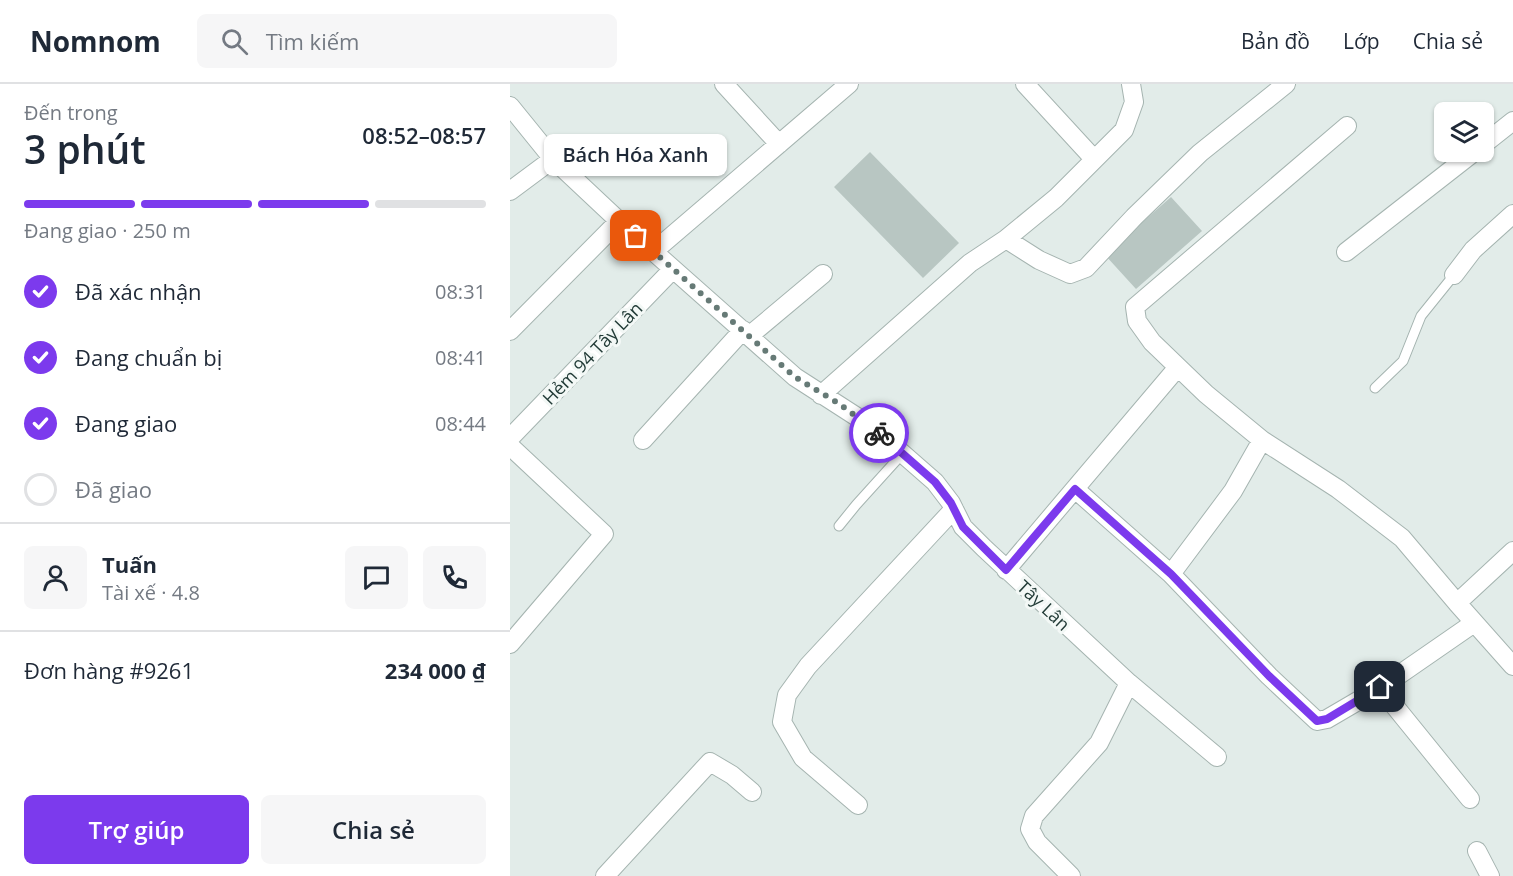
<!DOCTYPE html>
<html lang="vi">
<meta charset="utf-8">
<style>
body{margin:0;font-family:"Open Sans",sans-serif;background:#f6f6f7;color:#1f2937;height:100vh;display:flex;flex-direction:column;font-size:22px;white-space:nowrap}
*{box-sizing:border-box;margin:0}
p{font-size:20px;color:#747a83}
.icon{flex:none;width:33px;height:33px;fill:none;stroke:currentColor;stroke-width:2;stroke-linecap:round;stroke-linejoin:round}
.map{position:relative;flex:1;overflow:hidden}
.drawer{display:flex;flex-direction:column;background:#fff;width:510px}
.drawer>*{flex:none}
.controls{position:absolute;left:924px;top:18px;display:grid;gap:12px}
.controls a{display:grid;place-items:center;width:60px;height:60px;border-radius:9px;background:#fff;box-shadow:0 2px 4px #0004;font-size:30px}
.pin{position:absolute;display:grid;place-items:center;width:51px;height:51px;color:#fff;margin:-26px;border-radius:12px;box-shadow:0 3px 9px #0006}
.courier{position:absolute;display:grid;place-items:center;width:60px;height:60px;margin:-30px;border:4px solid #7c3aed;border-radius:50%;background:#fff;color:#222;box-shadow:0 2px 8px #0007}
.bubble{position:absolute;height:42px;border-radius:9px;background:#fff;box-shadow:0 2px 4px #0004;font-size:20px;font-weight:600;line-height:42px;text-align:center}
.overview em{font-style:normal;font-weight:600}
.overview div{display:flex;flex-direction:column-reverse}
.overview{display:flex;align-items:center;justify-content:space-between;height:102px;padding:0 24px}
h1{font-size:39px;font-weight:600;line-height:45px}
.bar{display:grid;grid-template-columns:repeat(4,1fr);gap:9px 6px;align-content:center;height:72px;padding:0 24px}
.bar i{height:8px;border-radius:4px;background:#e0e1e3}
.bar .on{background:#7c3aed}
.bar p{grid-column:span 4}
.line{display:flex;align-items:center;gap:15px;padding:0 24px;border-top:2px solid #e0e1e3}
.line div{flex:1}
.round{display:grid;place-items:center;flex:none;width:63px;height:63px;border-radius:9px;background:#f6f6f7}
ol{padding:0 24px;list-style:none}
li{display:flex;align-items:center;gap:18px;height:66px}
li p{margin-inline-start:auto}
li .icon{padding:6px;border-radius:50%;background:#7c3aed;color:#fff;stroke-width:4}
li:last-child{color:#747a83}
li i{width:33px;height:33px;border:3px solid #e0e1e3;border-radius:50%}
.cta{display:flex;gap:12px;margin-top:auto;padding:12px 24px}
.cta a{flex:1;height:69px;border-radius:9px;background:#7c3aed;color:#fff;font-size:24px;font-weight:600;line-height:69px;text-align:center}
.cta a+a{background:#f6f6f7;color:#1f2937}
header{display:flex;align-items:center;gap:36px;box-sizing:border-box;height:84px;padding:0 30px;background:#fff;border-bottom:2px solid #e0e1e3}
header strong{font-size:28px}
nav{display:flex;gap:33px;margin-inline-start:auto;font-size:21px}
.search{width:420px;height:54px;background:#f6f6f7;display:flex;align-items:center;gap:15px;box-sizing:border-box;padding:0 21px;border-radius:9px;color:#747a83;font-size:22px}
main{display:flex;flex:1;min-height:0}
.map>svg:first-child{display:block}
</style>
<header>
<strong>Nomnom</strong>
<div class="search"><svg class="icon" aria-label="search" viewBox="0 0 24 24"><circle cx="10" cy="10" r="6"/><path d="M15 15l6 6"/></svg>Tìm kiếm</div>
<nav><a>Bản đồ</a><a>Lớp</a><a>Chia sẻ</a></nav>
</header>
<main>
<section class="drawer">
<div class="overview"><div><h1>3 phút</h1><p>Đến trong</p></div><em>08:52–08:57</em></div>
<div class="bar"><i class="on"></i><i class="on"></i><i class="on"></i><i></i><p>Đang giao · 250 m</p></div>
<ol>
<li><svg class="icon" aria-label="check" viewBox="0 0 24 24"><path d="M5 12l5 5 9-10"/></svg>Đã xác nhận<p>08:31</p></li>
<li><svg class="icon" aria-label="check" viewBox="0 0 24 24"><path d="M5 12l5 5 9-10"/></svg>Đang chuẩn bị<p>08:41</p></li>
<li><svg class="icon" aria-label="check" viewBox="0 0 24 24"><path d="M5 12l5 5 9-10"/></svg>Đang giao<p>08:44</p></li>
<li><i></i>Đã giao</li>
</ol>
<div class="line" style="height:108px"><a class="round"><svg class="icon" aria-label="person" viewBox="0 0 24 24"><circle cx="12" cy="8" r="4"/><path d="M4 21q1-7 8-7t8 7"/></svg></a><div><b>Tuấn</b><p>Tài xế · 4.8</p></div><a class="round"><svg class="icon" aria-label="chat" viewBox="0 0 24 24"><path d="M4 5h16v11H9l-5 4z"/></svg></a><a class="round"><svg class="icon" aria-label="phone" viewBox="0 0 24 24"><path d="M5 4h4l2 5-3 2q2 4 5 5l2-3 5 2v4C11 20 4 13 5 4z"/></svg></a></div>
<div class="line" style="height:78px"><div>Đơn hàng #9261</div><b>234 000 ₫</b></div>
<div class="cta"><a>Trợ giúp</a><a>Chia sẻ</a></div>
</section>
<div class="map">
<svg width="1003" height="792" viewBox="0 0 1003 792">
<rect width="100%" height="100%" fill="#e2ece9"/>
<!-- building -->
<path fill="#b8c6c2" d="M 360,68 L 449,159 L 413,194 L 324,103 Z
M 661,113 L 692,147 L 626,205 L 595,171 Z"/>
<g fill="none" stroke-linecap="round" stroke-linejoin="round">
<defs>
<path id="lane" d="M 865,304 L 893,277 L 911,232 L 944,191
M 329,442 L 346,421 L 393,369"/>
<path id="street" d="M 214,0 L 269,60
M 515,0 L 584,75
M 0,22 L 43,75 L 109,137 L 285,293 L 361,342 L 425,398 L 441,419 L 453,443 L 474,464 L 619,599 L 707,673
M 837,42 L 625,223 L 627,237 L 642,258 L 696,310 L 752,356 L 723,407 L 661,490 L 759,592 L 807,637 L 817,635 L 870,604 L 964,539
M 974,60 L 1003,37
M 0,107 L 43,75
M 496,155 L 546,114 L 614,46 L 624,18 L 621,0
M 144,167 L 339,0
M 836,168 L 964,68
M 944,191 L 963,166 L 1003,130
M 0,247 L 109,137
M 239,252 L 313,190
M 311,311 L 460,179 L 496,155 L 529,176 L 560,190 L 576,184 L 624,133 L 690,69 L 776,0
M 0,354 L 163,185
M 133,356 L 233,246
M 752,356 L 828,405 L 892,454 L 947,519 L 1003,582
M 0,362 L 94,450 L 0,560
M 565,405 L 661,490
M 496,486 L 668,283
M 947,519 L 1003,467
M 870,604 L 960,715
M 348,721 L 293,674 L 272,638 L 277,611 L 298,582 L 444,425
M 967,767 L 980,792
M 95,792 L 200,678 L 222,691 L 242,708
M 561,792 L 527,758 L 520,745 L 524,732 L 589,659 L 619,599"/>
</defs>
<!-- lane casing -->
<use href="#lane" stroke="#a5b4b0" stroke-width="11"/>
<!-- street casing -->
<use href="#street" stroke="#a5b4b0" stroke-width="20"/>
<!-- lane -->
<use href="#lane" stroke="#fff" stroke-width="9"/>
<!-- street -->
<use href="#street" stroke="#fff" stroke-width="18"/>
</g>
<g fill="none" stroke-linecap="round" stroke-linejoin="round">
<!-- done -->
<path stroke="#667a76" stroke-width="6" stroke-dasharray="0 10.8" d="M 126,152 L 285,293 L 328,319 L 369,349"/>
<!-- route -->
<path stroke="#7c3aed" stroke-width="8" d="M 369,349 L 425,398 L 441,419 L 453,443 L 496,486 L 565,405 L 661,490 L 759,592 L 807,637 L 817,635 L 870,603"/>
</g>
<g text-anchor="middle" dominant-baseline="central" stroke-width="6" stroke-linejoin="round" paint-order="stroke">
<!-- street labels -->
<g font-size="18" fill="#233c38" stroke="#f3f8f6">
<text transform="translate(82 269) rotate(-46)">Hẻm 94 Tây Lân</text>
<text transform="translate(534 521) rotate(43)">Tây Lân</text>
</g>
</g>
</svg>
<div class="controls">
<a><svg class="icon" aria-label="layers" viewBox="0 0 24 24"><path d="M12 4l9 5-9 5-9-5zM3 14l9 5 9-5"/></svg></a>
</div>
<div class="pin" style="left:126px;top:152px;background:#ea580c"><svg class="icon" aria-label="bag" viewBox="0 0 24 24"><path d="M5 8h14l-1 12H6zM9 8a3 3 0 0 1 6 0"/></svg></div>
<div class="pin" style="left:870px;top:603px;background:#1f2937"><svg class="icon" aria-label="home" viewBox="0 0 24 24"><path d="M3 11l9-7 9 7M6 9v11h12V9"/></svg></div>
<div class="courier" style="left:369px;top:349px"><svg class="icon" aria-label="bike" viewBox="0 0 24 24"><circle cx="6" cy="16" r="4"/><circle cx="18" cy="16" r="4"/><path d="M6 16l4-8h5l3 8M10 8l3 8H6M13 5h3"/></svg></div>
<div class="bubble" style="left:34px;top:50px;width:183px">Bách Hóa Xanh</div>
</div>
</main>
